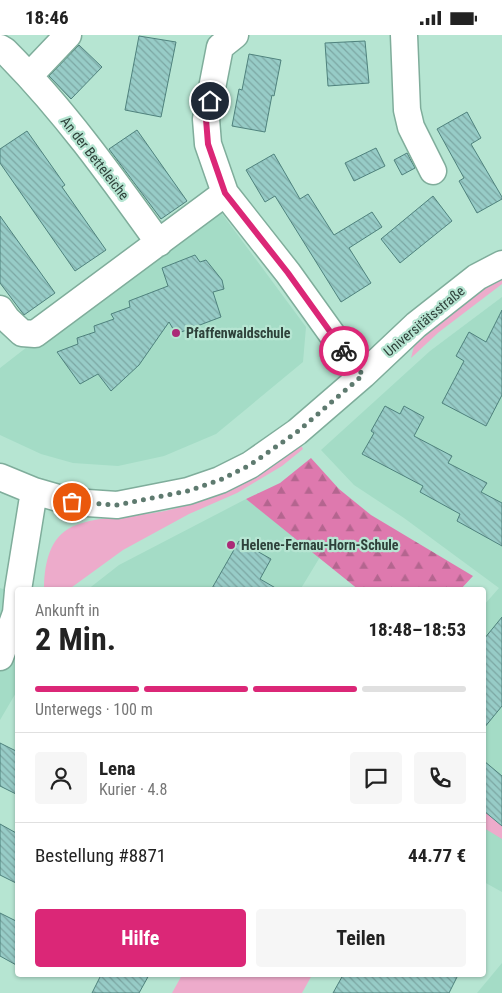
<!DOCTYPE html>
<html lang="de">
<meta charset="utf-8">
<style>
body{margin:0;font-family:"Roboto Condensed",sans-serif;background:#f6f6f6;color:#222;height:100vh;display:flex;flex-direction:column;font-size:19px;white-space:nowrap}
*{box-sizing:border-box;margin:0}
p{font-size:16px;color:#767676}
.icon{flex:none;width:28px;height:28px;fill:none;stroke:currentColor;stroke-width:2;stroke-linecap:round;stroke-linejoin:round}
.map{position:relative;flex:1;overflow:hidden}
.drawer{position:absolute;left:15px;top:552px;width:471px;height:390px;display:flex;flex-direction:column;background:#fff;border-radius:5px;box-shadow:0 1px 4px #0004}
.drawer>*{flex:none}
.pin{position:absolute;display:grid;place-items:center;width:42px;height:42px;color:#fff;margin:-21px;border:2px solid #fff;border-radius:50%;box-shadow:0 1px 5px #0007}
.courier{position:absolute;display:grid;place-items:center;width:50px;height:50px;margin:-25px;border:4px solid #db2777;border-radius:50%;background:#fff;color:#222;box-shadow:0 1px 6px #0007}
.headline em{font-style:normal;font-weight:700}
.headline div{display:flex;flex-direction:column-reverse}
.headline{display:flex;align-items:center;justify-content:space-between;height:85px;padding:0 20px}
h1{font-size:32px;font-weight:700;line-height:38px}
.bar{display:grid;grid-template-columns:repeat(4,1fr);gap:8px 5px;align-content:center;height:60px;padding:0 20px}
.bar i{height:6px;border-radius:4px;background:#e0e0e0}
.bar .on{background:#db2777}
.bar p{grid-column:span 4}
.line{display:flex;align-items:center;gap:12px;padding:0 20px;border-top:1px solid #e0e0e0}
.line div{flex:1}
.round{display:grid;place-items:center;flex:none;width:52px;height:52px;border-radius:5px;background:#f6f6f6}
.button{display:flex;gap:10px;margin-top:auto;padding:10px 20px}
.button a{flex:1;height:58px;border-radius:5px;background:#db2777;color:#fff;font-size:20px;font-weight:700;line-height:58px;text-align:center}
.button a+a{background:#f6f6f6;color:#222}
.status{display:flex;justify-content:space-between;align-items:center;height:35px;padding:0 25px;background:#fff;direction:ltr}
.status svg{height:14px;fill:currentColor}
.map>svg:first-child{display:block}
</style>
<div class="status"><b>18:46</b><svg viewBox="0 0 49 12"><path d="M0 12V9h3v3zM5 12V6h3v6zM10 12V3h3v9zM15 12V0h3v12zM26 1h20v11H26zM47 4h2v5h-2z"/></svg></div>
<div class="map">
<svg width="502" height="958" viewBox="0 0 502 958">
<defs>
<pattern id="forest-firs" width="22" height="20" patternUnits="userSpaceOnUse" patternTransform="scale(1.25)"><rect width="22" height="20" fill="#de79ae"/><path d="M5 1l3.5 6h-7zM16 11l3.5 6h-7z" fill="#b4658f"/></pattern>
<pattern id="building-back-hatch" width="6" height="6" patternUnits="userSpaceOnUse" patternTransform="scale(1.25)"><rect width="6" height="6" fill="#97ccc7"/><path d="M-1 5l2 2M0 0l6 6M5-1l2 2" fill="none" stroke="#7ca7a3"/></pattern>
</defs>
<rect width="100%" height="100%" fill="#b6e5d2"/>
<!-- built -->
<path fill="#a4dcc6" d="M 220,176 L 306,292 L 303,327 L 216,399 L 164,421 L 118,431 L 73,428 L 41,419 L 0,400 L 0,333 L 36,305 Z
M 502,262 L 502,857 L 484,847 L 484,570 L 499,553 L 404,483 L 354,450 L 321,415 L 430,316 Z
M 246,464 L 320,522 L 300,555 L 87,555 L 119,530 Z
M 0,553 L 18,559 L 17,656 L 0,685 Z
M 502,928 L 502,958 L 477,958 Z"/>
<!-- grass -->
<path fill="#edabcb" d="M 502,242 L 502,249 L 439,297 L 411,323 L 414,311 L 462,268 Z
M 300,408 L 303,414 L 282,431 L 237,458 L 189,479 L 123,515 L 68,555 L 44,555 C 44,533 48,506 68,494 C 91,480 141,482 169,475 C 193,469 218,461 240,449 C 261,438 280,421 300,408 Z
M 484,776 L 502,791 L 502,804 L 484,793 Z
M 182,940 L 312,940 L 302,958 L 172,958 Z"/>
<!-- forest -->
<path fill="url(#forest-firs)" d="M 311,423 L 339,454 L 371,480 L 473,541 L 460,555 L 359,555 L 246,464 L 280,448 Z"/>
<!-- building -->
<path fill="url(#building-back-hatch)" stroke="#4f827d" d="M 139,1 L 176,7 L 161,82 L 125,75 Z
M 365,6 L 369,48 L 328,51 L 325,8 Z
M 79,10 L 102,32 L 71,64 L 49,41 Z
M 249,19 L 281,25 L 274,61 L 272,60 L 265,97 L 232,91 L 239,54 L 242,55 Z
M 467,77 L 481,103 L 471,109 L 502,162 L 502,164 L 477,178 L 459,146 L 464,143 L 437,94 Z
M 137,95 L 187,166 L 161,184 L 109,114 Z
M 27,96 L 65,150 L 62,152 L 106,215 L 75,236 L 0,128 L 0,114 Z
M 376,113 L 385,131 L 354,146 L 345,128 Z
M 407,118 L 415,133 L 402,140 L 394,125 Z
M 274,119 L 300,164 L 308,159 L 334,200 L 372,177 L 382,192 L 349,213 L 371,248 L 341,267 L 275,161 L 265,167 L 246,135 Z
M 433,161 L 452,186 L 400,228 L 381,204 Z
M 0,181 L 55,258 L 24,280 L 0,248 Z
M 195,220 L 200,227 L 206,225 L 222,245 L 224,254 L 213,257 L 221,282 L 176,299 L 169,287 L 139,330 L 111,356 L 98,339 L 80,349 L 57,317 L 78,309 L 77,303 L 95,297 L 94,291 L 114,284 L 111,279 L 130,272 L 129,266 L 168,251 L 162,233 Z
M 502,275 L 502,360 L 486,391 L 442,368 L 464,326 L 456,321 L 469,297 L 486,307 Z
M 385,371 L 400,379 L 404,371 L 424,382 L 414,401 L 452,421 L 448,428 L 487,448 L 481,457 L 502,468 L 502,511 L 457,486 L 460,479 L 420,457 L 423,451 L 362,419 L 374,398 L 371,396 Z
M 239,506 L 271,524 L 260,544 L 279,555 L 211,555 Z
M 502,582 L 502,671 L 484,693 L 484,604 Z
M 0,708 L 18,717 L 18,760 L 0,751 Z
M 484,726 L 502,741 L 502,791 L 484,776 Z
M 0,789 L 18,799 L 18,849 L 0,840 Z
M 0,878 L 18,887 L 18,931 L 0,921 Z
M 101,940 L 149,940 L 139,958 L 92,958 Z
M 343,940 L 458,940 L 449,958 L 333,958 Z"/>
<g fill="none" stroke-linecap="round" stroke-linejoin="round">
<defs>
<path id="minor" d="M 235,0 L 220,12 L 206,84 L 208,109 L 225,158 L 288,238 L 349,323 L 363,340
M 404,0 L 407,75 L 411,92 L 433,136
M 0,13 L 5,16 C 63,74 111,141 159,208
M 29,41 L 68,0
M 0,274 L 7,284 L 22,298 L 35,299 L 225,158
M 0,442 L 34,456 L 72,467 L 117,470 L 188,456 L 220,445 L 250,430 L 297,397 L 363,340 L 416,290 L 477,242 L 502,229
M 18,555 L 34,456
M 0,622 L 16,578 L 18,556"/>
</defs>
<!-- minor casing -->
<use href="#minor" stroke="#7fad9b" stroke-width="29"/>
<!-- minor -->
<use href="#minor" stroke="#fff" stroke-width="26"/>
</g>
<g fill="none" stroke-linecap="round" stroke-linejoin="round">
<!-- done -->
<path stroke="#5e7a6f" stroke-width="5" stroke-dasharray="0 9" d="M 72,467 L 117,470 L 188,456 L 220,445 L 250,430 L 297,397 L 363,340 L 344,316"/>
<!-- route -->
<path stroke="#db2777" stroke-width="6" d="M 210,66 L 206,84 L 208,109 L 225,158 L 288,238 L 344,316"/>
</g>
<!-- markers -->
<g fill="#ab2a77" stroke="#b6e5d2" stroke-width="2">
<circle cx="176" cy="298" r="5"/>
<circle cx="231" cy="510" r="5"/>
</g>
<g text-anchor="middle" dominant-baseline="central" stroke-width="4.5" stroke-linejoin="round" paint-order="stroke">
<!-- street labels -->
<g font-size="14" fill="#2e413a" stroke="#b6e5d2">
<text transform="translate(95 123) rotate(52)">An der Betteleiche</text>
<text transform="translate(424 286) rotate(-40)">Universitätsstraße</text>
</g>
<!-- poi labels -->
<g font-size="14" font-weight="bold" fill="#2e413a" stroke="#b6e5d2" text-anchor="start">
<text x="186" y="298">Pfaffenwaldschule</text>
<text x="241" y="510">Helene-Fernau-Horn-Schule</text>
</g>
</g>
</svg>
<div class="pin" style="left:72px;top:467px;background:#ea580c"><svg class="icon" aria-label="bag" viewBox="0 0 24 24"><path d="M5 8h14l-1 12H6zM9 8a3 3 0 0 1 6 0"/></svg></div>
<div class="pin" style="left:210px;top:66px;background:#1f2937"><svg class="icon" aria-label="home" viewBox="0 0 24 24"><path d="M3 11l9-7 9 7M6 9v11h12V9"/></svg></div>
<div class="courier" style="left:344px;top:316px"><svg class="icon" aria-label="bike" viewBox="0 0 24 24"><circle cx="6" cy="16" r="4"/><circle cx="18" cy="16" r="4"/><path d="M6 16l4-8h5l3 8M10 8l3 8H6M13 5h3"/></svg></div>
<section class="drawer">
<div class="headline"><div><h1>2 Min.</h1><p>Ankunft in</p></div><em>18:48–18:53</em></div>
<div class="bar"><i class="on"></i><i class="on"></i><i class="on"></i><i></i><p>Unterwegs · 100 m</p></div>
<div class="line" style="height:90px"><a class="round"><svg class="icon" aria-label="person" viewBox="0 0 24 24"><circle cx="12" cy="8" r="4"/><path d="M4 21q1-7 8-7t8 7"/></svg></a><div><b>Lena</b><p>Kurier · 4.8</p></div><a class="round"><svg class="icon" aria-label="chat" viewBox="0 0 24 24"><path d="M4 5h16v11H9l-5 4z"/></svg></a><a class="round"><svg class="icon" aria-label="phone" viewBox="0 0 24 24"><path d="M5 4h4l2 5-3 2q2 4 5 5l2-3 5 2v4C11 20 4 13 5 4z"/></svg></a></div>
<div class="line" style="height:65px"><div>Bestellung #8871</div><b>44.77 €</b></div>
<div class="button"><a>Hilfe</a><a>Teilen</a></div>
</section>
</div>
